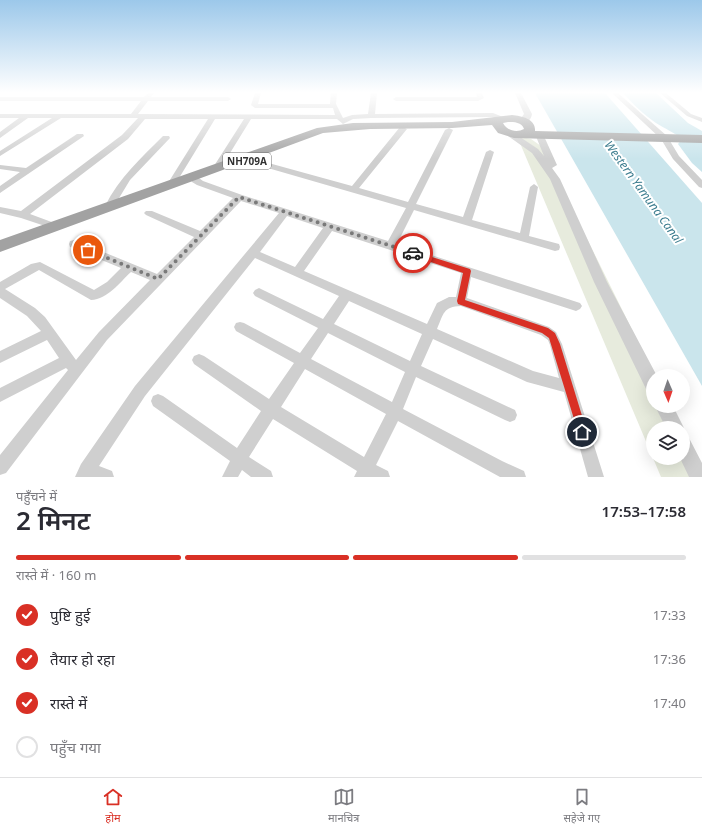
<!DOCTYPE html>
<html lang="hi">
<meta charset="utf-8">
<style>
body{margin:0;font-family:"Noto Sans","Noto Sans Devanagari",sans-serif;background:#f7f7f7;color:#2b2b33;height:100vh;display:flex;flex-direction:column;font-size:15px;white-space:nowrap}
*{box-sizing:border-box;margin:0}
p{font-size:13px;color:#7c7c81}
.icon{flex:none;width:22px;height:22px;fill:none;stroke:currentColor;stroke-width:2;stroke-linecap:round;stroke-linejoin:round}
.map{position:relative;height:477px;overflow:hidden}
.side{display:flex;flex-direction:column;background:#fff;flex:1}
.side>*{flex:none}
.needle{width:26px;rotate:178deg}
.buttons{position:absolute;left:646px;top:369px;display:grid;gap:8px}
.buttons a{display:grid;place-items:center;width:44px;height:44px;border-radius:50%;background:#fff;box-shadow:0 4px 16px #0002;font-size:20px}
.pin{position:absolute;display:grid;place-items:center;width:34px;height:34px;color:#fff;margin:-17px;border:2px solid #fff;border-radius:50%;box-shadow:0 1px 4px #0007}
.courier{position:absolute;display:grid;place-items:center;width:40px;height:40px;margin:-20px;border:3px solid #d93025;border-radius:50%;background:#fff;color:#222;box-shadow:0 1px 5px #0007}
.overview em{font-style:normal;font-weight:600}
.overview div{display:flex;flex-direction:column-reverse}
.overview{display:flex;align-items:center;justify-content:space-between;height:68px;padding:0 16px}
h1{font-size:26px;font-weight:600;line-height:30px}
.bar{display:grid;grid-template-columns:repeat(4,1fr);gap:6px 4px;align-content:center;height:48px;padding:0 16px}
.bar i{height:5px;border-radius:3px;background:#e1e1e2}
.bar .on{background:#d93025}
.bar p{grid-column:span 4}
ol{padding:0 16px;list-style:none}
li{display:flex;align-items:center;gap:12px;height:44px}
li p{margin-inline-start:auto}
li .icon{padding:4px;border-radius:50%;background:#d93025;color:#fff;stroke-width:4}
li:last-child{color:#7c7c81}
li i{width:22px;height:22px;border:2px solid #e1e1e2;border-radius:50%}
.tab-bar{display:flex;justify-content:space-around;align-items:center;height:56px;border-top:1px solid #e1e1e2;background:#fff;font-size:11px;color:#7c7c81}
.tab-bar a{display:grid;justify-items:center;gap:2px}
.tab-bar .on{color:#d93025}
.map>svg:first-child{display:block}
</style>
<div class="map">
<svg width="702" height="477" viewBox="0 0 702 477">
<rect width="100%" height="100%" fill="#fff"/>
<!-- green -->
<path fill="#e7ebdd" d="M 517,136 L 531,139 L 541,146 L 655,376 L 653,376 L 653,406 L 670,406 L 681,428 L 653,428 L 653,458 Z
M 683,433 L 702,471 L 702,477 L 661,477 L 653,458 L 683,458 Z"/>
<!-- water -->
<path fill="#cae5ec" d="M 535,93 L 605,93 L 702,203 L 702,386 Z
M 623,93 L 656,93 L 688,123 L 702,131 L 702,172 L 692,163 L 678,144 L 682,139 C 674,132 665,129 656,123 C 643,114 633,104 623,93 Z"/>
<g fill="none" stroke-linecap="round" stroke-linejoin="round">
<!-- minor -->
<path fill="#cfcfcf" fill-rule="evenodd" d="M 148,93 L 154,93 L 151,97 L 228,97 L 231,99 L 228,101 L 148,101 L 138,114 L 335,115 L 333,108 L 255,108 L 251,105 L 255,93 L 261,93 L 258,104 L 330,104 L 331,93 L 337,93 L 336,104 L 343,118 L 352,115 L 368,114 L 371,93 L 377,93 L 375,114 L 493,113 L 508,119 L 505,121 L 492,117 L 371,118 L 353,119 L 343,124 L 337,119 L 251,119 L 222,166 L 218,168 L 214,166 L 244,119 L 215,119 L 176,183 L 172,186 L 168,183 L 208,119 L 145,119 L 128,139 L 30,214 L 57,224 L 59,226 L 57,228 L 54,229 L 21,218 L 0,213 L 0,207 L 21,211 L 122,135 L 138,118 L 61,118 L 0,156 L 0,151 L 52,118 L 28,118 L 0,138 L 0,132 L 19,118 L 0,118 L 0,114 L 131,114 L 141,101 L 0,101 L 0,97 L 144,97 Z
M 476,93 L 482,93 L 484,98 L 478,101 L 396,101 L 393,99 L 396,97 L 477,97 Z
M 612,93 L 618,93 L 667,136 L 679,156 L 702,180 L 702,188 L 699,187 L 673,159 L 661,139 Z
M 660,93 L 666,93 L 691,114 L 702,118 L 702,122 L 687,116 Z
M 400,127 L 403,127 L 407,129 L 359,188 L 408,202 L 445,130 L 449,128 L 453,130 L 416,204 L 463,217 L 486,152 L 490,150 L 494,152 L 472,220 L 520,233 L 530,187 L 534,184 L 538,187 L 529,236 L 559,244 L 560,247 L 559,250 L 555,251 L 414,210 L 397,244 L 580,303 L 582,306 L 580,309 L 576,311 L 471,277 L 467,298 L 549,327 L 556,332 L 562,344 L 604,477 L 588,477 L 564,392 L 527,382 L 433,339 L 421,366 L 515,410 L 517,415 L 515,420 L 510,422 L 505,420 L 416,377 L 403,409 L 502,461 L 524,471 L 526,477 L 500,477 L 398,421 L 376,465 L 388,471 L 390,477 L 354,477 L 357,471 L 273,419 L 249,457 L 271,471 L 273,477 L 251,477 L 242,470 L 238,477 L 222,477 L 230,461 L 153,406 L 151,401 L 153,396 L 158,394 L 163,396 L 237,448 L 261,411 L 194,364 L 192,360 L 194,356 L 199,354 L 204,356 L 269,399 L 294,363 L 236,331 L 234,327 L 236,323 L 240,322 L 244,323 L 300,353 L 318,328 L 255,296 L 253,293 L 255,290 L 259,288 L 263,290 L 323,319 L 339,296 L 255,258 L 145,396 L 99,466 L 112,471 L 114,477 L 75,477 L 81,464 L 135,386 L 279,213 L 241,201 L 107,340 L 6,473 L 0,475 L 0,455 L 68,370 L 66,368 L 0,402 L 0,388 L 59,358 L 47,340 L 0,363 L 0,351 L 41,331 L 27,316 L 0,298 L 0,282 L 31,264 L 40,262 L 94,290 L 107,282 L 121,268 L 70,247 L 69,244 L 70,241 L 74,240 L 157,274 L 194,237 L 146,215 L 144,213 L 146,211 L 152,211 L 200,231 L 233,198 L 197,185 L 192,182 L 188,176 L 192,173 L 203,181 L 242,195 L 388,241 L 406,208 L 247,162 L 246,160 L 250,158 L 352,186 ZM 287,216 L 323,228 L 295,267 L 260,252 ZM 332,231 L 461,273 L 456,297 L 449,297 L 437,303 L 427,324 L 304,271 ZM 39,270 L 91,300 C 108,299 119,283 131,272 L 150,280 L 99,332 L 76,360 L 45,317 L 35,308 L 5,289 ZM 349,301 L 422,334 L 410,361 L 334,324 ZM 461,306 L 541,335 L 548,340 L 550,345 L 559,378 L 533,371 L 437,329 C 444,313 443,307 461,306 ZM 328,333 L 405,372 L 392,402 L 311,359 ZM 305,369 L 386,414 L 364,457 L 281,407 Z
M 77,134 L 83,134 L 84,136 L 0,193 L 0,186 L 20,172 L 0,169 L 0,165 L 26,168 Z
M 163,136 L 169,136 L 170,138 L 130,180 L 113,208 L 107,208 L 105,206 C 119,178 141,158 163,136 Z"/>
<!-- tertiary -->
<path fill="#cfcfcf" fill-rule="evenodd" d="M 515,93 L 521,93 L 532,114 C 531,120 527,124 520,123 L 519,121 L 524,114 Z
M 511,131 L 538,149 L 544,156 L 535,134 L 539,131 L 543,134 L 557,165 L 552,168 L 560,179 L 607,282 L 657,376 L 653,376 L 653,393 L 647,391 L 594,282 L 550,179 L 532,153 L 508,136 L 507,134 L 508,132 Z
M 655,406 L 673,406 L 684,428 L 683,430 L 683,428 L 666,428 Z
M 683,435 L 689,438 L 702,463 L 702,477 L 689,477 L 680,458 L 683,458 Z"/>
<!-- trunk -->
<path fill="#a2a2a2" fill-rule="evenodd" d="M 512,115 C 522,116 536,119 535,131 L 702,135 L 702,143 L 514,138 L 498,133 L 492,125 L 452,128 L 370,129 L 323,133 L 0,252 L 0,240 L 317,128 L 353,123 L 452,122 ZM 508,122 C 514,122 522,122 524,129 C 517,133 507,131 503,123 Z"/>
</g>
<!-- sky -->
<linearGradient id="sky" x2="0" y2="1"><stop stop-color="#9cc8ea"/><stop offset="0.58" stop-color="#fff"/><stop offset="1" stop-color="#fff" stop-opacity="0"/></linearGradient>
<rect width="702" height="159" fill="url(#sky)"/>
<!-- route -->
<path fill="#d93025" d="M 410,251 L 413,251 L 470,269 L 471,271 L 465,300 L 548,328 L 555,333 L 560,344 L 587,432 L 586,436 L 582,437 L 579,436 L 578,432 L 549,338 L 542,333 L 458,304 L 457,301 L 463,273 L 410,255 Z"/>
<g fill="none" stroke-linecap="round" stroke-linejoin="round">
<!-- done -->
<path stroke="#7a7a7a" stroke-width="4" stroke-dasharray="0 7.2" d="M 88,250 L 158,279 L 239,197 L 413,253"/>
</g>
<g text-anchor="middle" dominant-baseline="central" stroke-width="4" stroke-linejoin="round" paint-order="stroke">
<!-- shield labels -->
<rect fill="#fff" stroke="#707070" stroke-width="1" x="223" y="153" width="48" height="16" rx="3"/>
<g font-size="10" font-weight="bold" fill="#323232">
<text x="247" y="161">NH709A</text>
</g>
<!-- water labels -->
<g font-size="12" font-style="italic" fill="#3c7d8f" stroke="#fff">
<text transform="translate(644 192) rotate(54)">Western Yamuna Canal</text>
</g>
</g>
</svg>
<div class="buttons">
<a><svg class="needle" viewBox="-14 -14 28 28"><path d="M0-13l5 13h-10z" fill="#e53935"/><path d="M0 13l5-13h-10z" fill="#7c7c81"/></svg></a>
<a><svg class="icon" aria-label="layers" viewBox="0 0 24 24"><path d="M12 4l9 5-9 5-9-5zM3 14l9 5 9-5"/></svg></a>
</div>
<div class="pin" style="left:88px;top:250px;background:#ea580c"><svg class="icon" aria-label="bag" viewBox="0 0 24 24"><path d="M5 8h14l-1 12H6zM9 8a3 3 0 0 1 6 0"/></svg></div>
<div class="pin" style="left:582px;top:432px;background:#1f2937"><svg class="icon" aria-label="home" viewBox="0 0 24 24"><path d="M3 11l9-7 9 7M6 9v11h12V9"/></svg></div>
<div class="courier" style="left:413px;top:253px"><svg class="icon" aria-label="car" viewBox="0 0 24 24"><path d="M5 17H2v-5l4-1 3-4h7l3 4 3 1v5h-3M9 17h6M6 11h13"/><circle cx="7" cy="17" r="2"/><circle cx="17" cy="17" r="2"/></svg></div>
</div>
<section class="side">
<div class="overview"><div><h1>2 मिनट</h1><p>पहुँचने में</p></div><em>17:53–17:58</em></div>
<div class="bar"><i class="on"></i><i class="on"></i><i class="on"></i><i></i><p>रास्ते में · 160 m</p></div>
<ol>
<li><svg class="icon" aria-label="check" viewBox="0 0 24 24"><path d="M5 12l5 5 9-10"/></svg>पुष्टि हुई<p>17:33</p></li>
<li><svg class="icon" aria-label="check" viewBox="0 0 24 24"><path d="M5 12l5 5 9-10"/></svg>तैयार हो रहा<p>17:36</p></li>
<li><svg class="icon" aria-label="check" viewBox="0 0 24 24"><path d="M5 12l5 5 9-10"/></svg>रास्ते में<p>17:40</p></li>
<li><i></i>पहुँच गया</li>
</ol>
</section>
<nav class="tab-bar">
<a class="on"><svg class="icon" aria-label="home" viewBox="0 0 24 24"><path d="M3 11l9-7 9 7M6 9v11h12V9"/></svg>होम</a>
<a><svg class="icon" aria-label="map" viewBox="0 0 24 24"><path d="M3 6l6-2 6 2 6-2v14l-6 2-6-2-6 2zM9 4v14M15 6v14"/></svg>मानचित्र</a>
<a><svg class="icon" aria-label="saved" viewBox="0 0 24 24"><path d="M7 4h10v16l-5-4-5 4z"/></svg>सहेजे गए</a>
</nav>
